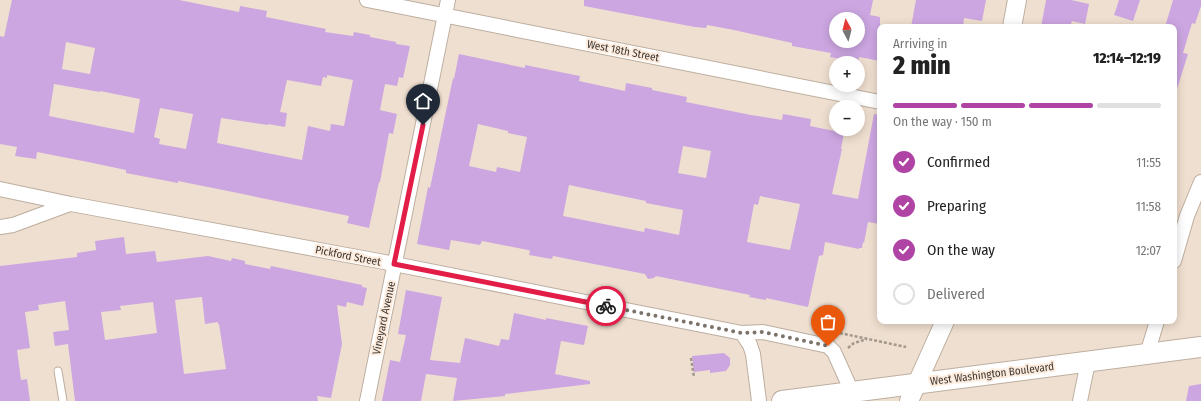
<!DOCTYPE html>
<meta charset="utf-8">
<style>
body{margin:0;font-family:"Fira Sans Condensed",sans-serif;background:#f2f2f2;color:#222;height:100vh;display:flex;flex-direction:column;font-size:15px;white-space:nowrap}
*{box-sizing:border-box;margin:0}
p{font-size:13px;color:#767676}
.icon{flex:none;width:22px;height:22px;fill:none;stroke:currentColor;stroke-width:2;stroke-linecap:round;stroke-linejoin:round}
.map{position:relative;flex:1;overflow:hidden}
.drawer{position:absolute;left:877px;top:24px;width:300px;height:300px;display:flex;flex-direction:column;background:#fff;border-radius:8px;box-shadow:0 2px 10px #0003}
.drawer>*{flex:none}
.needle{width:26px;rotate:353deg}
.fabs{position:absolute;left:829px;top:12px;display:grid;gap:8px}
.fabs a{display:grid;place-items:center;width:36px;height:36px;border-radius:50%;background:#fff;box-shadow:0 2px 10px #0003;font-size:20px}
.pin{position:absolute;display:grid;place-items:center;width:34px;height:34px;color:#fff;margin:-41px -17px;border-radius:50% 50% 50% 0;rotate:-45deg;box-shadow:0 0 4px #0007}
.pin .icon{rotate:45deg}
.courier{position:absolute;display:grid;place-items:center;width:40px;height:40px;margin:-20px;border:3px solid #e11d48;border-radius:50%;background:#fff;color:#222;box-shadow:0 1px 5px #0007}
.headline em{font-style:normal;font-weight:800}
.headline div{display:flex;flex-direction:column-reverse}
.headline{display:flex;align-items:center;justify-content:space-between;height:68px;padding:0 16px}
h1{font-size:26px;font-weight:800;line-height:30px}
.bar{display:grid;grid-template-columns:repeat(4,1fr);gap:6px 4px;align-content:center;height:48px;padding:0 16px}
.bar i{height:5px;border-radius:3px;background:#e0e0e0}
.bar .selected{background:#af44a5}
.bar p{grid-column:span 4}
ol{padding:0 16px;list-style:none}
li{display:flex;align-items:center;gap:12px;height:44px}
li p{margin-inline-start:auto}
li .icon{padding:4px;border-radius:50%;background:#af44a5;color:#fff;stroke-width:4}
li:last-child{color:#767676}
li i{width:22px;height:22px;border:2px solid #e0e0e0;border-radius:50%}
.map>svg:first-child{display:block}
</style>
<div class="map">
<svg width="1201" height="401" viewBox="0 0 1201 401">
<rect width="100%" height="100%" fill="#efdfd0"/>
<!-- building -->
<path fill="#cca6e1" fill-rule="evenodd" d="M 12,0 L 179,0 L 239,12 L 240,6 L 267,11 L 266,17 L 326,29 L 325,32 L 353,36 L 354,32 L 370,35 L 370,37 L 396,42 L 396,44 L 410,46 L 403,78 L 399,77 L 397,86 L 385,84 L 380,110 L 397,114 L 393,134 L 389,133 L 380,182 L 379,182 L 369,228 L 347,223 L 349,216 L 223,190 L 178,181 L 178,183 L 126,173 L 126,170 L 88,162 L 37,152 L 36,159 L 15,156 L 17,147 L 0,144 L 0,36 L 4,37 ZM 66,42 L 95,48 L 90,74 L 62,69 ZM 327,75 L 353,80 L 344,126 L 331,124 L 330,131 L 308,126 L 302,160 L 217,143 L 221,118 L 268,125 L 268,124 L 285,127 L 287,113 L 280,112 L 287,80 L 321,86 L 323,77 L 327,78 ZM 54,84 L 100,92 L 100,91 L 140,99 L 134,133 L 49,116 ZM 160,108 L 193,114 L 186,149 L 159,144 L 160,139 L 154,137 Z
M 584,0 L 873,0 L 870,15 L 880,17 L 880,61 L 859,57 L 858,62 L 830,57 L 831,53 L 792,46 L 792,43 L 734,30 L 707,25 L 706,28 L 695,27 L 584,6 ZM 836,19 L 858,19 L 858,41 L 836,41 Z
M 916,0 L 986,0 L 982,21 L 964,18 L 963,27 L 911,27 Z
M 1046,0 L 1071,0 L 1089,4 L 1085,24 L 1072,21 L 1070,27 L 1041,27 Z
M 1119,0 L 1140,0 L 1133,21 L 1114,15 Z
M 1173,0 L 1201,0 L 1201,6 L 1195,24 L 1192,23 L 1183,53 L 1188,54 L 1177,89 L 1174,89 L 1174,27 L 1165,27 Z
M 459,54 L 525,68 L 525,65 L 580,76 L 579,81 L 625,91 L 626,83 L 652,88 L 652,90 L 687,97 L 686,102 L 751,115 L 782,120 L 783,114 L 811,119 L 810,126 L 844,133 L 841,149 L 842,149 L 832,194 L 858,199 L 874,114 L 880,115 L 880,224 L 868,222 L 864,243 L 863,242 L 862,248 L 859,248 L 859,249 L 825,242 L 823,255 L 819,256 L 808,307 L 766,298 L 766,300 L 749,297 L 750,295 L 656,276 L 654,278 L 648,279 L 645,274 L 553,256 L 552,259 L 529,255 L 530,251 L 528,250 L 482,241 L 480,245 L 451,240 L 449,250 L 417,244 L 428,187 L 430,188 L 453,78 L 454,79 ZM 478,124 L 508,131 L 508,133 L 527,137 L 520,172 L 497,167 L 496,172 L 469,166 ZM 683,146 L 711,151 L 706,178 L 678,173 ZM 569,185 L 646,201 L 646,203 L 683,210 L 679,235 L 645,228 L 644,232 L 563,216 ZM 760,196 L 800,204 L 790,250 L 747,242 L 754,204 L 758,205 Z
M 124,237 L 126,254 L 155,251 L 157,262 L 208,256 L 231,261 L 232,258 L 245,261 L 245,264 L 270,269 L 271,266 L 362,285 L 362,287 L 367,288 L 363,306 L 347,302 L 346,307 L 337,305 L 342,344 L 331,398 L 317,396 L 318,401 L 75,401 L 68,344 L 55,346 L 53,332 L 69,330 L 65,301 L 38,305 L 39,310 L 25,312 L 30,348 L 17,350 L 21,380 L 27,379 L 30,401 L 0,401 L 0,266 L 77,257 L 77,253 L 96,250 L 95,241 ZM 202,297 L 205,324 L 218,322 L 218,324 L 219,324 L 226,369 L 184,374 L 175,300 ZM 153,302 L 157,333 L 105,340 L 101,312 L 121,310 L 120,306 Z
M 406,290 L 442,297 L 430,360 L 460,363 L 465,338 L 499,346 L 501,339 L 509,340 L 514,313 L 546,320 L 546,318 L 588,326 L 584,345 L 561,341 L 555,374 L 590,381 L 590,384 L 505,394 L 505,396 L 453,401 L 457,378 L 426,374 L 421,401 L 382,401 L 390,360 L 400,362 L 406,335 L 398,334 Z
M 724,353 L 730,358 L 730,365 L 726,371 L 710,373 L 710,370 L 694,372 L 692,356 Z
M 1201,384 L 1201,401 L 1186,401 L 1189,386 Z"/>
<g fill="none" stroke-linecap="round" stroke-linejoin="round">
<defs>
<path id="service" d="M 58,371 L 63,401"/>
<path id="minor" d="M 367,0 L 880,102
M 0,189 L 71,204 L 379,261 L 742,333 L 763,332 L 828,346 L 834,352 L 852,392
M 0,227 L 13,225 L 70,204
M 1174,261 L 1187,216 L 1201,182
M 742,333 L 750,345 L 753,354 L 759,401
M 1147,354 L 1157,321
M 367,401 L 448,0
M 1080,401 L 1088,362"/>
<path id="tertiary" d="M 1012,27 L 1017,0
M 909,401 L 945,321"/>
<path id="secondary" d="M 782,401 L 1201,347"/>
</defs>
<!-- service casing -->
<use href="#service" stroke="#bdae9f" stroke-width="9"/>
<!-- minor casing -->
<use href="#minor" stroke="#bdae9f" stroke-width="16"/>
<!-- tertiary casing -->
<use href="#tertiary" stroke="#bdae9f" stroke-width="20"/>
<!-- secondary casing -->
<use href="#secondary" stroke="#bdae9f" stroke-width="22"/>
<!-- path -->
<path stroke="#a2978c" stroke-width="2.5" stroke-dasharray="3 2" stroke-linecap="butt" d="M 835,332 L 906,347
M 848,348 L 854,343 L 867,339
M 691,358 L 694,377"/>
<!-- service -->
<use href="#service" stroke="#fff" stroke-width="7"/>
<!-- minor -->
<use href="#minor" stroke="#fff" stroke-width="14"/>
<!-- tertiary -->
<use href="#tertiary" stroke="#fff" stroke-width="18"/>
<!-- secondary -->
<use href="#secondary" stroke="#fff" stroke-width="20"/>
</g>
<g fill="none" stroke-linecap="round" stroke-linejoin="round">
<!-- done -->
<path stroke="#7b7269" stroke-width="4" stroke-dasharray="0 7.2" d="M 606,306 L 742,333 L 763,332 L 828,346"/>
<!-- route -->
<path stroke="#e11d48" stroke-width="5" d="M 423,125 L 394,264 L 606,306"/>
</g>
<g text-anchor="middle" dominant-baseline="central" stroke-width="4" stroke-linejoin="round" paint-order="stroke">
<!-- street labels -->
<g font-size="11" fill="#3d3731" stroke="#fdecdd">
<text transform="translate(623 51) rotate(11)">West 18th Street</text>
<text transform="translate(348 256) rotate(11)">Pickford Street</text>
<text transform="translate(384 318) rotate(-78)">Vineyard Avenue</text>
<text transform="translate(992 374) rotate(-7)">West Washington Boulevard</text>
</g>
</g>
</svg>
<div class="fabs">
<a><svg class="needle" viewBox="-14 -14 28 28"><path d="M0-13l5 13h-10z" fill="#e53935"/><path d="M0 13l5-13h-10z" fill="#767676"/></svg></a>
<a>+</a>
<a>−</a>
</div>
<div class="pin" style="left:828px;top:346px;background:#ea580c"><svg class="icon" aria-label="bag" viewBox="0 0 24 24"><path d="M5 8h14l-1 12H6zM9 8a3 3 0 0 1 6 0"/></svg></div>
<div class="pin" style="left:423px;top:125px;background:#1f2937"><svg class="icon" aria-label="home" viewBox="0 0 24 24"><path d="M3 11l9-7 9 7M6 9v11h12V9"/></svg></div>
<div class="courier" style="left:606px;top:306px"><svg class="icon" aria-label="bike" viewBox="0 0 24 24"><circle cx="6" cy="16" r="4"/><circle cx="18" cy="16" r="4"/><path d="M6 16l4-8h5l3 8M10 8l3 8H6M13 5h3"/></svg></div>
<section class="drawer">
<div class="headline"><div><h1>2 min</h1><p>Arriving in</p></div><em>12:14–12:19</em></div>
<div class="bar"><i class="selected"></i><i class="selected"></i><i class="selected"></i><i></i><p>On the way · 150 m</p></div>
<ol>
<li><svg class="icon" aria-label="check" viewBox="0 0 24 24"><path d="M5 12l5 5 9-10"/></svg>Confirmed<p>11:55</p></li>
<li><svg class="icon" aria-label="check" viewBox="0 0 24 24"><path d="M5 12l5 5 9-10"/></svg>Preparing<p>11:58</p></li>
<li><svg class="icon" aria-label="check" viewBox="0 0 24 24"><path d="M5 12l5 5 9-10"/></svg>On the way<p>12:07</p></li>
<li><i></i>Delivered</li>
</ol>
</section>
</div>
